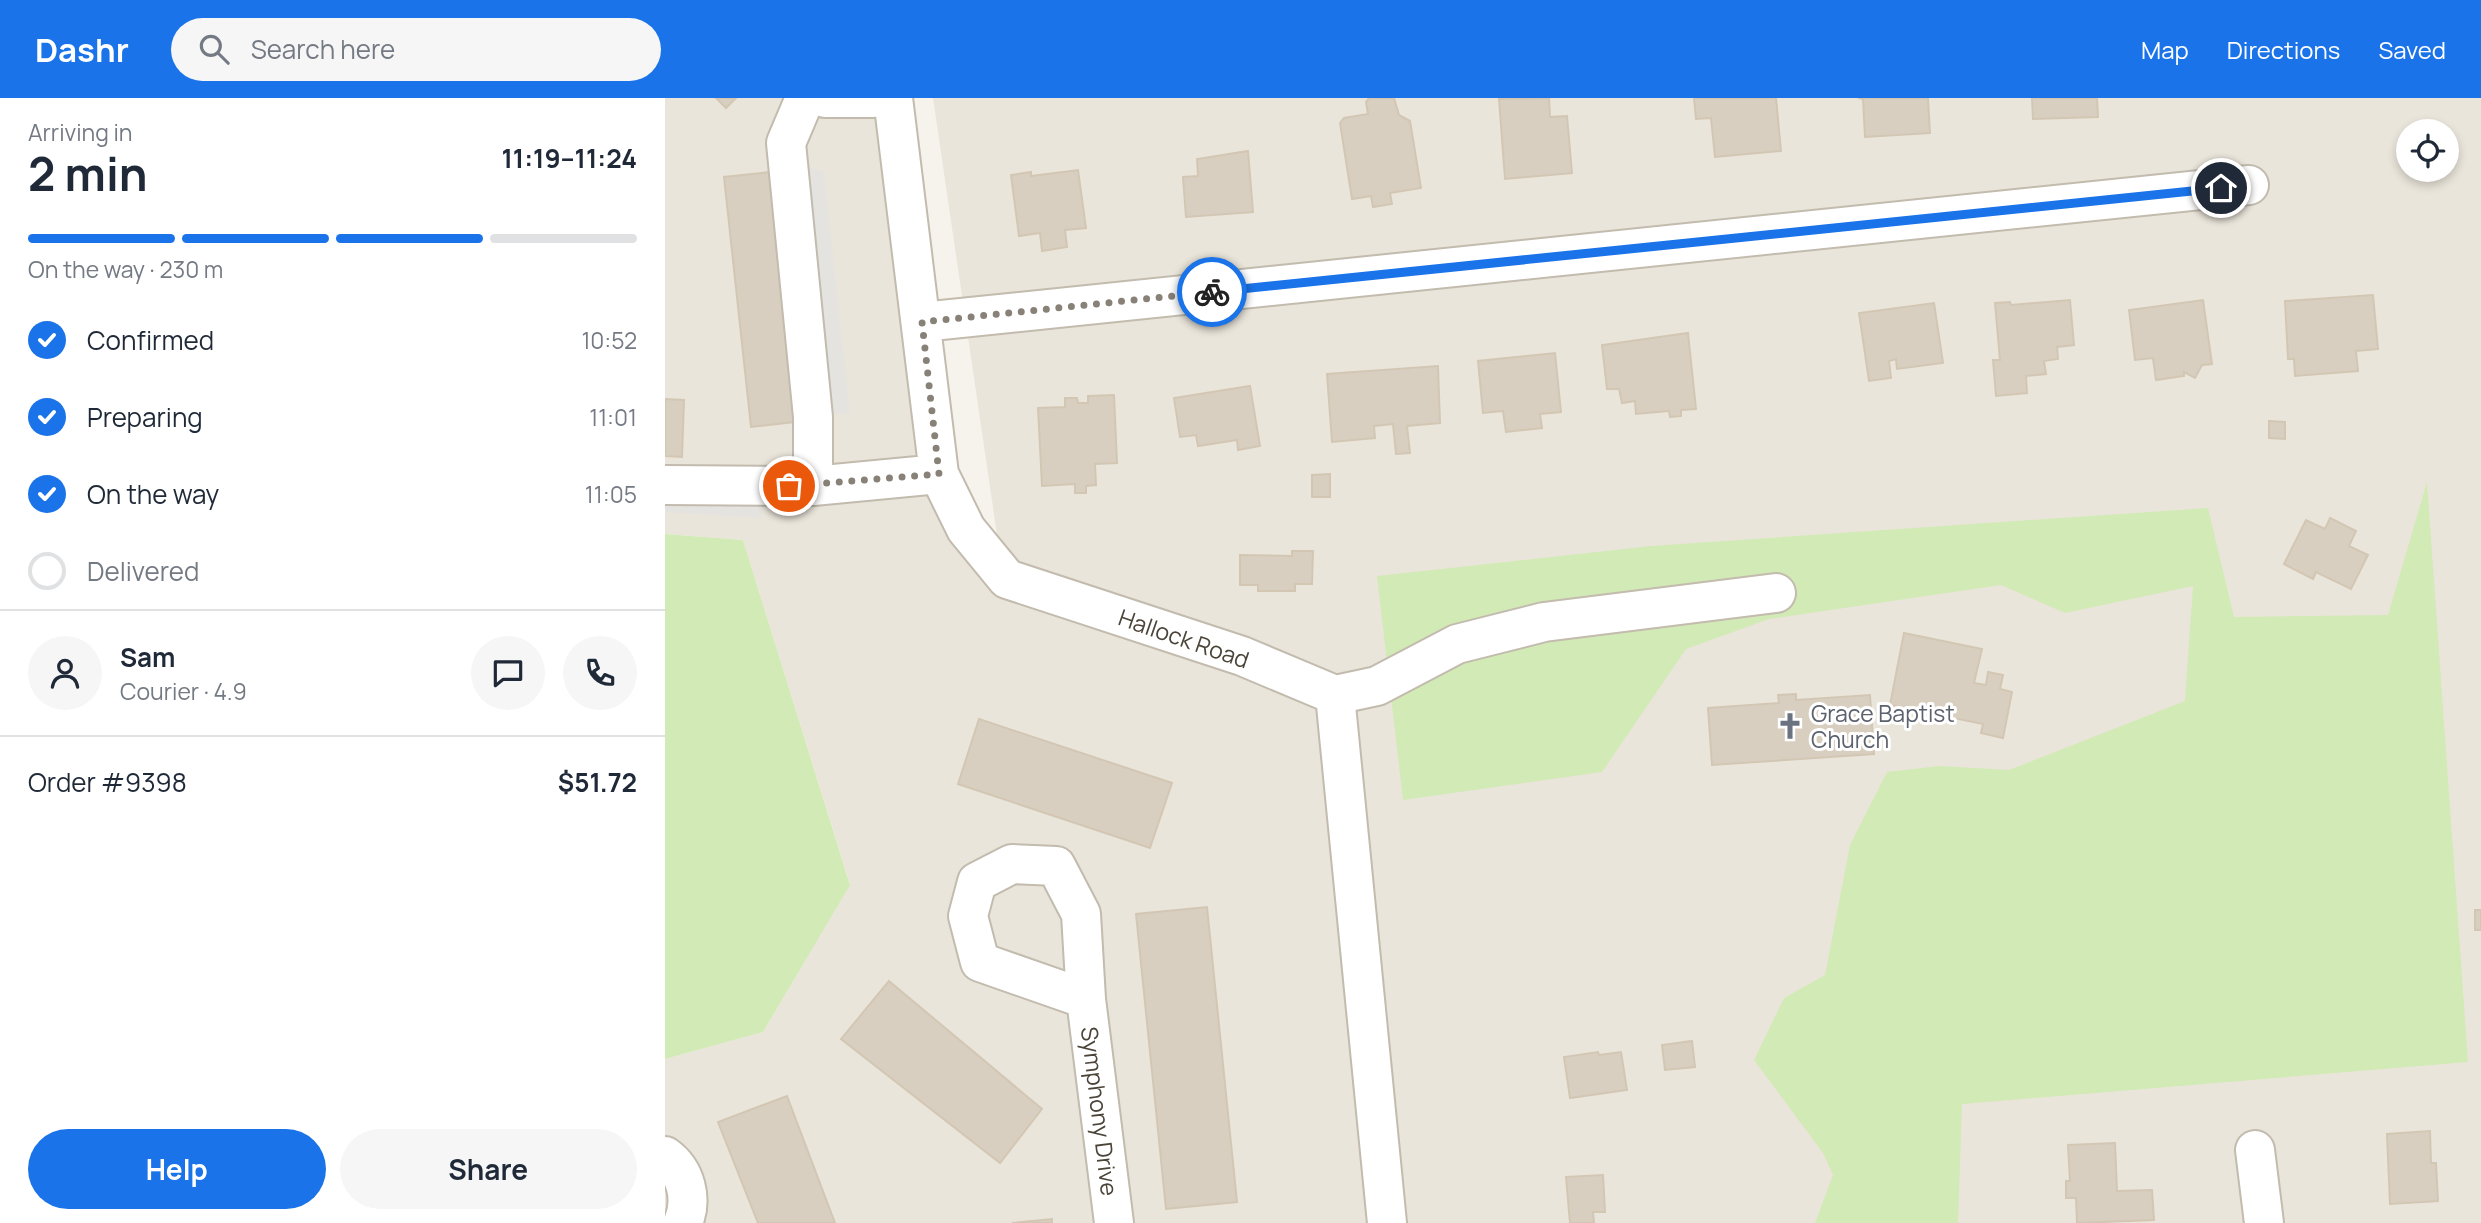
<!DOCTYPE html>
<meta charset="utf-8">
<style>
body{margin:0;font-family:Manrope,sans-serif;background:#f6f6f7;color:#1f2937;height:100vh;display:flex;flex-direction:column;font-size:26px;white-space:nowrap}
*{box-sizing:border-box;margin:0}
p{font-size:23px;color:#747a83}
.icon{flex:none;width:38px;height:38px;fill:none;stroke:currentColor;stroke-width:2;stroke-linecap:round;stroke-linejoin:round}
.map{position:relative;flex:1;overflow:hidden}
.panel{display:flex;flex-direction:column;background:#fff;width:665px}
.panel>*{flex:none}
.fabs{position:absolute;left:1731px;top:21px;display:grid;gap:14px}
.fabs a{display:grid;place-items:center;width:63px;height:63px;border-radius:50%;background:#fff;box-shadow:0 4px 10px #0003;font-size:35px}
.pin{position:absolute;display:grid;place-items:center;width:60px;height:60px;color:#fff;margin:-30px;border:4px solid #fff;border-radius:50%;box-shadow:0 2px 7px #0007}
.courier{position:absolute;display:grid;place-items:center;width:70px;height:70px;margin:-35px;border:5px solid #1a73e8;border-radius:50%;background:#fff;color:#222;box-shadow:0 2px 9px #0007}
.head em{font-style:normal;font-weight:700}
.head div{display:flex;flex-direction:column-reverse}
.head{display:flex;align-items:center;justify-content:space-between;height:119px;padding:0 28px}
h1{font-size:46px;font-weight:700;line-height:52px}
.bar{display:grid;grid-template-columns:repeat(4,1fr);gap:10px 7px;align-content:center;height:84px;padding:0 28px}
.bar i{height:9px;border-radius:5px;background:#e0e1e3}
.bar .on{background:#1a73e8}
.bar p{grid-column:span 4}
.line{display:flex;align-items:center;gap:18px;padding:0 28px;border-top:2px solid #e0e1e3}
.line div{flex:1}
.round{display:grid;place-items:center;flex:none;width:74px;height:74px;border-radius:37px;background:#f6f6f7}
ol{padding:0 28px;list-style:none}
li{display:flex;align-items:center;gap:21px;height:77px}
li p{margin-inline-start:auto}
li .icon{padding:7px;border-radius:50%;background:#1a73e8;color:#fff;stroke-width:4}
li:last-child{color:#747a83}
li i{width:38px;height:38px;border:4px solid #e0e1e3;border-radius:50%}
.action{display:flex;gap:14px;margin-top:auto;padding:14px 28px}
.action a{flex:1;height:80px;border-radius:42px;background:#1a73e8;color:#fff;font-size:28px;font-weight:700;line-height:80px;text-align:center}
.action a+a{background:#f6f6f7;color:#1f2937}
header{display:flex;align-items:center;gap:42px;box-sizing:border-box;height:98px;padding:0 35px;background:#1a73e8;color:#fff}
header strong{font-size:33px}
nav{display:flex;gap:38px;margin-inline-start:auto;font-size:24px}
.search{width:490px;height:63px;background:#f6f6f7;display:flex;align-items:center;gap:18px;box-sizing:border-box;padding:0 24px;border-radius:38px;color:#747a83;font-size:26px}
main{display:flex;flex:1;min-height:0}
.map>svg:first-child{display:block}
</style>
<header>
<strong>Dashr</strong>
<div class="search"><svg class="icon" aria-label="search" viewBox="0 0 24 24"><circle cx="10" cy="10" r="6"/><path d="M15 15l6 6"/></svg>Search here</div>
<nav><a>Map</a><a>Directions</a><a>Saved</a></nav>
</header>
<main>
<section class="panel">
<div class="head"><div><h1>2 min</h1><p>Arriving in</p></div><em>11:19–11:24</em></div>
<div class="bar"><i class="on"></i><i class="on"></i><i class="on"></i><i></i><p>On the way · 230 m</p></div>
<ol>
<li><svg class="icon" aria-label="check" viewBox="0 0 24 24"><path d="M5 12l5 5 9-10"/></svg>Confirmed<p>10:52</p></li>
<li><svg class="icon" aria-label="check" viewBox="0 0 24 24"><path d="M5 12l5 5 9-10"/></svg>Preparing<p>11:01</p></li>
<li><svg class="icon" aria-label="check" viewBox="0 0 24 24"><path d="M5 12l5 5 9-10"/></svg>On the way<p>11:05</p></li>
<li><i></i>Delivered</li>
</ol>
<div class="line" style="height:126px"><a class="round"><svg class="icon" aria-label="person" viewBox="0 0 24 24"><circle cx="12" cy="8" r="4"/><path d="M4 21q1-7 8-7t8 7"/></svg></a><div><b>Sam</b><p>Courier · 4.9</p></div><a class="round"><svg class="icon" aria-label="chat" viewBox="0 0 24 24"><path d="M4 5h16v11H9l-5 4z"/></svg></a><a class="round"><svg class="icon" aria-label="phone" viewBox="0 0 24 24"><path d="M5 4h4l2 5-3 2q2 4 5 5l2-3 5 2v4C11 20 4 13 5 4z"/></svg></a></div>
<div class="line" style="height:91px"><div>Order #9398</div><b>$51.72</b></div>
<div class="action"><a>Help</a><a>Share</a></div>
</section>
<div class="map">
<svg width="1816" height="1125" viewBox="0 0 1816 1125">
<rect width="100%" height="100%" fill="#f6f3ec"/>
<!-- residential -->
<path fill="#eae5da" fill-rule="evenodd" d="M 0,0 L 228,0 L 274,376 L 338,478 L 268,0 L 1816,0 L 1816,1125 L 0,1125 L 0,961 L 98,934 L 185,786 L 78,442 L 0,436 ZM 1743,33 L 1782,33 L 1782,72 L 1743,72 Z"/>
<!-- green -->
<path fill="#d2eab5" d="M 1762,384 L 1803,964 L 1297,1006 L 1293,1125 L 1150,1125 L 1168,1077 L 1158,1055 L 1089,962 L 1119,900 L 1160,877 L 1185,747 L 1222,674 L 1275,668 L 1344,672 L 1520,603 L 1528,488 L 1400,515 L 1336,487 L 1104,521 L 1021,551 L 937,674 L 738,702 L 712,478 L 986,448 L 1543,410 L 1569,519 L 1723,517 Z
M 0,436 L 78,442 L 185,787 L 98,934 L 0,961 Z"/>
<!-- parking -->
<path fill="#e5e3e0" d="M 139,67 L 159,74 L 185,315 L 148,319 Z
M 0,387 L 101,388 L 96,420 L 0,414 Z"/>
<!-- building -->
<path fill="#d8cfc1" stroke="#d3c7b4" stroke-width="2" d="M 51,0 L 71,0 L 61,10 Z
M 704,0 L 729,0 L 734,17 L 745,23 L 756,90 L 725,95 L 727,106 L 708,109 L 706,98 L 687,101 L 675,25 L 679,20 L 703,16 L 701,4 Z
M 884,0 L 885,19 L 902,18 L 907,75 L 840,81 L 834,1 Z
M 1029,0 L 1111,0 L 1116,53 L 1050,59 L 1046,20 L 1031,21 Z
M 1263,0 L 1265,35 L 1200,39 L 1198,1 L 1193,0 Z
M 1367,0 L 1432,0 L 1433,19 L 1368,21 Z
M 583,53 L 588,114 L 521,119 L 518,79 L 533,78 L 532,61 Z
M 413,72 L 421,130 L 400,132 L 402,149 L 377,153 L 375,135 L 354,138 L 346,77 L 366,74 L 366,78 Z
M 105,74 L 129,324 L 86,329 L 59,79 Z
M 1708,197 L 1713,251 L 1691,253 L 1693,273 L 1630,278 L 1629,261 L 1623,261 L 1620,203 Z
M 1405,202 L 1409,247 L 1392,249 L 1393,261 L 1379,263 L 1381,276 L 1361,278 L 1362,295 L 1331,298 L 1328,262 L 1335,262 L 1330,205 L 1345,204 L 1346,207 Z
M 1538,202 L 1547,266 L 1537,267 L 1530,280 L 1519,274 L 1519,278 L 1491,282 L 1488,260 L 1470,262 L 1464,212 Z
M 1269,205 L 1278,265 L 1232,271 L 1231,261 L 1224,263 L 1226,280 L 1204,283 L 1194,215 Z
M 1023,235 L 1031,311 L 1016,312 L 1016,318 L 1005,319 L 1004,313 L 971,316 L 970,303 L 957,305 L 954,291 L 942,291 L 937,247 Z
M 890,255 L 896,314 L 875,316 L 877,330 L 841,334 L 838,313 L 818,315 L 813,263 Z
M 773,268 L 775,325 L 742,328 L 745,355 L 731,356 L 728,326 L 709,328 L 710,340 L 667,344 L 662,276 Z
M 585,288 L 595,348 L 573,352 L 572,342 L 533,348 L 531,337 L 515,339 L 509,300 Z
M 449,297 L 452,365 L 430,366 L 431,387 L 421,388 L 421,395 L 410,395 L 410,386 L 377,388 L 373,310 L 400,309 L 400,300 L 412,300 L 413,305 L 423,305 L 423,298 Z
M 0,301 L 19,302 L 17,359 L 0,358 Z
M 1604,323 L 1620,324 L 1620,341 L 1604,340 Z
M 665,376 L 665,399 L 647,399 L 647,377 Z
M 1665,420 L 1691,433 L 1684,448 L 1703,457 L 1686,491 L 1651,474 L 1648,481 L 1619,466 L 1641,422 L 1660,431 Z
M 627,453 L 648,453 L 647,486 L 630,486 L 630,493 L 593,493 L 593,487 L 575,487 L 575,457 L 627,458 Z
M 1239,535 L 1317,551 L 1309,585 L 1321,587 L 1323,574 L 1338,577 L 1335,591 L 1347,594 L 1338,640 L 1316,635 L 1318,626 L 1225,607 Z
M 1131,596 L 1131,602 L 1205,597 L 1209,656 L 1047,667 L 1043,610 L 1114,605 L 1113,597 Z
M 314,621 L 507,685 L 485,750 L 293,686 Z
M 542,809 L 572,1104 L 501,1111 L 471,816 Z
M 1810,812 L 1816,812 L 1816,832 L 1810,832 Z
M 224,883 L 377,1011 L 335,1065 L 176,941 Z
M 1027,943 L 1030,969 L 1000,972 L 997,947 Z
M 933,954 L 934,957 L 956,954 L 962,992 L 905,1000 L 899,959 Z
M 122,998 L 170,1125 L 93,1125 L 53,1024 Z
M 1765,1033 L 1766,1065 L 1771,1065 L 1773,1103 L 1725,1106 L 1722,1036 Z
M 1450,1045 L 1452,1093 L 1487,1092 L 1489,1122 L 1412,1125 L 1411,1100 L 1401,1100 L 1401,1083 L 1405,1083 L 1403,1047 Z
M 938,1077 L 940,1114 L 928,1114 L 929,1125 L 905,1125 L 901,1079 Z
M 387,1121 L 387,1125 L 347,1125 Z"/>
<g fill="none" stroke-linecap="round" stroke-linejoin="round">
<defs>
<path id="minor" d="M 140,0 L 121,45 L 148,319 L 148,388
M 160,0 L 208,0
M 228,0 L 274,376 L 301,431 L 342,481 L 577,558 L 670,597 L 722,1125
M 257,224 L 1584,87
M 0,387 L 148,388 L 274,376
M 670,597 L 712,588 L 792,546 L 879,524 L 1111,495
M 421,901 L 315,864 L 303,818 L 312,784 L 347,766 L 391,768 L 416,816 L 421,901 L 449,1125
M 1590,1052 L 1599,1125
M 0,1058 C 21,1073 28,1101 18,1125"/>
</defs>
<!-- minor casing -->
<use href="#minor" stroke="#c2bbae" stroke-width="42"/>
<!-- minor -->
<use href="#minor" stroke="#fff" stroke-width="38"/>
</g>
<g fill="none" stroke-linecap="round" stroke-linejoin="round">
<!-- done -->
<path stroke="#878178" stroke-width="7" stroke-dasharray="0 12.6" d="M 124,388 L 274,376 L 257,224 L 547,194"/>
<!-- route -->
<path stroke="#1a73e8" stroke-width="9" d="M 547,194 L 1556,90"/>
</g>
<!-- icons -->
<defs>
<symbol id="church-bare" viewBox="-9 -9 18 18"><path d="M-1.2-6h2.4v3.5h3.3v2.4h-3.3V6h-2.4V-.1h-3.3v-2.4h3.3Z" fill="#6b7280" stroke="#fff" stroke-width="2.5" paint-order="stroke"/></symbol>
</defs>
<g fill-rule="evenodd">
<use href="#church-bare" x="1106" y="609" width="38" height="38"/>
</g>
<g text-anchor="middle" dominant-baseline="central" stroke-width="6" stroke-linejoin="round" paint-order="stroke">
<!-- street labels -->
<g font-size="23" fill="#4b4439" stroke="#fff">
<text transform="translate(519 540) rotate(19)">Hallock Road</text>
<text transform="translate(435 1013) rotate(83)">Symphony Drive</text>
</g>
<!-- worship labels -->
<g font-size="23" fill="#5b616d" stroke="#fff" text-anchor="start">
<text x="1146" y="615">Grace Baptist<tspan x="1146" dy="26">Church</tspan></text>
</g>
</g>
</svg>
<div class="fabs">
<a><svg class="icon" aria-label="locate" viewBox="0 0 24 24"><circle cx="12" cy="12" r="6"/><path d="M12 2v4M12 18v4M2 12h4M18 12h4"/></svg></a>
</div>
<div class="pin" style="left:124px;top:388px;background:#ea580c"><svg class="icon" aria-label="bag" viewBox="0 0 24 24"><path d="M5 8h14l-1 12H6zM9 8a3 3 0 0 1 6 0"/></svg></div>
<div class="pin" style="left:1556px;top:90px;background:#1f2937"><svg class="icon" aria-label="home" viewBox="0 0 24 24"><path d="M3 11l9-7 9 7M6 9v11h12V9"/></svg></div>
<div class="courier" style="left:547px;top:194px"><svg class="icon" aria-label="bike" viewBox="0 0 24 24"><circle cx="6" cy="16" r="4"/><circle cx="18" cy="16" r="4"/><path d="M6 16l4-8h5l3 8M10 8l3 8H6M13 5h3"/></svg></div>
</div>
</main>
